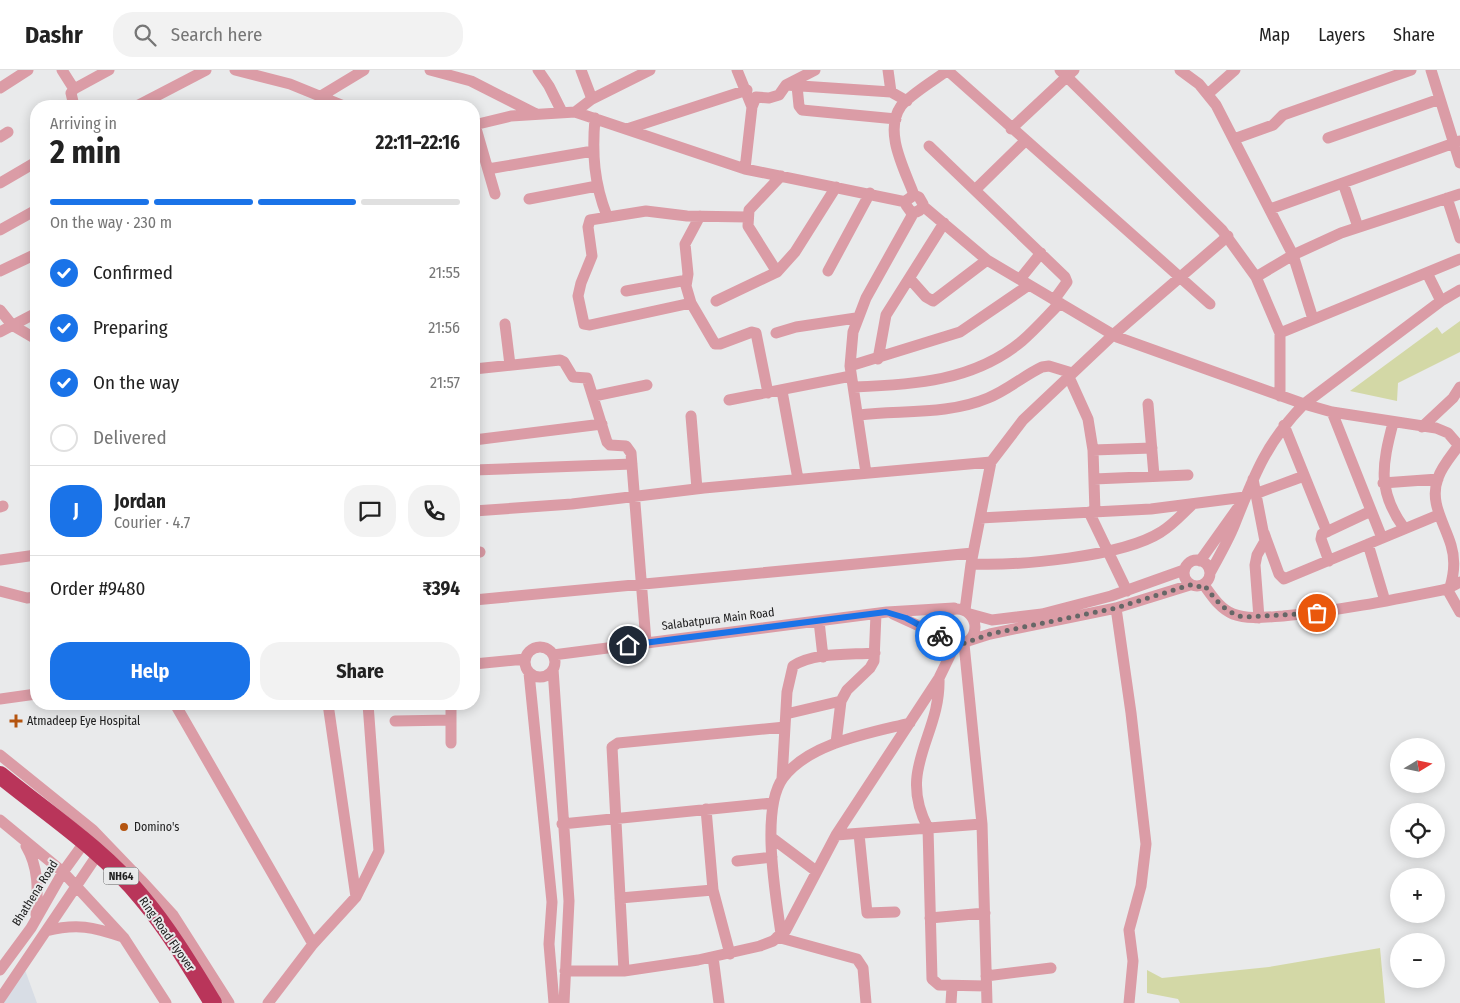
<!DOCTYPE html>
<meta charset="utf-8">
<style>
body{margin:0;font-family:"Fira Sans Condensed",sans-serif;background:#f2f2f2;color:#222;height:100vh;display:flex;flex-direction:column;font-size:19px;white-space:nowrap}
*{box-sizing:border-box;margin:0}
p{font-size:16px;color:#767676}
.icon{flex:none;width:28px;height:28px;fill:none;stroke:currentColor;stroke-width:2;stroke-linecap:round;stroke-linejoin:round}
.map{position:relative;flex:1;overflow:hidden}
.side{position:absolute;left:30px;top:30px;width:450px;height:610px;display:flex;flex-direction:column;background:#fff;border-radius:20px;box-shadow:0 2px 12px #0003}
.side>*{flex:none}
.needle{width:32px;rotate:80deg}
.controls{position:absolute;left:1390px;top:668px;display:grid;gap:10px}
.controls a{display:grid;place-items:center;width:55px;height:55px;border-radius:50%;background:#fff;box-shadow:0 2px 12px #0003;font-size:25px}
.pin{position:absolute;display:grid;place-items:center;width:42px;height:42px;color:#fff;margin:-21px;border:2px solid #fff;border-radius:50%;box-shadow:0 1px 5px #0007}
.courier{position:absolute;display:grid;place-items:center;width:50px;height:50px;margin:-25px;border:4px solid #1a73e8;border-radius:50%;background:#fff;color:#222;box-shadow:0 1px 6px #0007}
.headline em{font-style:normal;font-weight:700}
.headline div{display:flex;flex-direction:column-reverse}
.headline{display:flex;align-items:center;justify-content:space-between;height:85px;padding:0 20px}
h1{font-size:32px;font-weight:700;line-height:38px}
.bar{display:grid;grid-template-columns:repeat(4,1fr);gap:8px 5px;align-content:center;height:60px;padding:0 20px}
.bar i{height:6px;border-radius:4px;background:#e0e0e0}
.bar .active{background:#1a73e8}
.bar p{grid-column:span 4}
.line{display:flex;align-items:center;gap:12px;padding:0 20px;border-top:1px solid #e0e0e0}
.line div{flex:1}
.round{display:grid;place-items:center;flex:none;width:52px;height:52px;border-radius:20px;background:#f2f2f2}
ol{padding:0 20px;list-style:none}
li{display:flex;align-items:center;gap:15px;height:55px}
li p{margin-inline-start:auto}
li .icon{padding:5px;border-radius:50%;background:#1a73e8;color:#fff;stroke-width:4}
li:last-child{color:#767676}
li i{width:28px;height:28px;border:2px solid #e0e0e0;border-radius:50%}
.primary-button{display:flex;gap:10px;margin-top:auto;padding:10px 20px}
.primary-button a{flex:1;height:58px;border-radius:20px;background:#1a73e8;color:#fff;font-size:20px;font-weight:700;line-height:58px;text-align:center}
.primary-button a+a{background:#f2f2f2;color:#222}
header{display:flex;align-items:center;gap:30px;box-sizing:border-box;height:70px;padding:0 25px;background:#fff;border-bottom:1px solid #e0e0e0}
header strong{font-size:24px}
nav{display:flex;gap:28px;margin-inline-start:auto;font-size:18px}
.search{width:350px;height:45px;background:#f2f2f2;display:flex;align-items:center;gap:12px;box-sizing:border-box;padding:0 18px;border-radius:20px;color:#767676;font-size:19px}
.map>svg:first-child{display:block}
</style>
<header>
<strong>Dashr</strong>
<div class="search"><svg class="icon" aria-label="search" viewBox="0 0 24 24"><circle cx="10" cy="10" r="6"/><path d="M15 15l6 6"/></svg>Search here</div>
<nav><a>Map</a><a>Layers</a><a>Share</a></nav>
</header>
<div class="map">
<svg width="1460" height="933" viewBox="0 0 1460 933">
<rect width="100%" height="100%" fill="#e9eaeb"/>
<!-- built -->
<path fill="#d8dde5" d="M 25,900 L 37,933 L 2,933 Z"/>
<!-- green -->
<path fill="#d3d8a6" d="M 1460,251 L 1460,282 L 1398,313 L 1397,331 L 1350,321 L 1437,257 L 1442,264 Z
M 1380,878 L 1385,933 L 1180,933 L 1178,929 L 1147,923 L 1147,900 L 1162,908 L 1269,897 Z"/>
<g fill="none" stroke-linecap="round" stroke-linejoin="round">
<!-- minor -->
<path stroke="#db9ca6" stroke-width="11" d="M 62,0 L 74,19
M 235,0 L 290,14 L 344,36
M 430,0 L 471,11 L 536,44
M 538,0 L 549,16 L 562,42
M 581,0 L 592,29
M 737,0 L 752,37 L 745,99
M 888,0 L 891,22
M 947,0 L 1210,234
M 1060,0 L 1222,160 L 1256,207 L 1280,263 L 1280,326
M 1180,0 L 1199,14 L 1216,35 L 1293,185 L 1313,249
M 1431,0 L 1460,93
M 786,15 L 891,22 L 907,31
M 797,16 L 799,36 L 802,40 L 896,49
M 0,18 L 28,0
M 1209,23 L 1235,0
M 321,26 L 364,0
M 74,36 L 71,23 L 74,19 L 109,0
M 137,36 L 206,0
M 752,37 L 756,27 L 769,28 L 779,25 L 786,15 L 815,0
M 575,42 L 592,29 L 650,0
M 595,48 C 592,84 594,113 607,146
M 474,55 L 511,46 L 575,42 L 745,99 L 906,132
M 475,55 L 495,124
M 627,59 L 747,20
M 1011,59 L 1074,0
M 0,67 L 8,62
M 1328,68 L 1440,29
M 1234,69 L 1273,55 L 1283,45 L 1411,0
M 929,76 L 1065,207 L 1067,212 L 1054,230
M 488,99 L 593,81
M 0,113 L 36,92
M 1343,113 L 1358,157
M 975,120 L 1025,71
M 914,125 L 907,130 L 906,135 L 911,142 C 918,143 922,140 923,134 L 919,127 L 914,125 C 905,100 883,62 901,36 C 911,24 935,10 948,0
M 1447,128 L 1460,168
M 529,129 L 597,116
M 923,136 L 987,190 L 1117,267 L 1304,334 L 1332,342 L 1436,358 L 1448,363 L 1460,377
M 1270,139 L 1460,71
M 700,146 L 685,174 L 688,204 L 686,216 L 691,233 L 715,274 L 720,274 L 752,262 L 756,263 L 768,323
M 0,160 L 36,140
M 0,201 L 36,184
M 828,201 L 870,123
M 777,202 L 748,156 L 749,140 L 781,106
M 1427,203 L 1441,231
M 1256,207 L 1293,185 L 1341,163 L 1460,124
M 910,209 L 926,227 L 933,231 L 987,190
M 1020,209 L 1041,183
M 626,221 L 687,210
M 716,231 L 777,202 L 795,182 L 836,117
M 691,233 L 590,255 L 584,254 L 578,226 L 581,213 L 592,186 L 588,157 L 590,150 L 646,141 L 687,146 L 747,147
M 0,240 L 12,255 L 36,269
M 505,254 L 510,295
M 0,262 L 36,243
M 776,263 L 796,257 L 856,248
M 1280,263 L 1460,189
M 878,289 L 886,245 L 944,153
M 850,296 L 960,262 L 1029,215
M 474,299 L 560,290 L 564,292 L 573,307 L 587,308 L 607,372 L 610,375 L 626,376 L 631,383 L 646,572
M 1069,307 L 1088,349 L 1093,380 L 1095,442
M 854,317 C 913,315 974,311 1022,271 C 1035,260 1047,246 1060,233
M 782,321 L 798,409
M 594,326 L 647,315
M 729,330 L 851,306
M 1148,334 L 1154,406
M 1332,342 L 1382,468
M 859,345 C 901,340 948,345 988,328 C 1008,320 1023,306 1042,297 L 1049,296 L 1072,303
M 691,346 L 697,419
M 1393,353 C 1382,395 1377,421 1404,458
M 1284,355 L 1327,462
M 1422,357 L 1453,328 L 1460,317
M 474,370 L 602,354
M 1093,380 L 1152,378
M 474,400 L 632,394
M 866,403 L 850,296 L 853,262 L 866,228 L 914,142
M 1094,409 L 1188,405
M 1253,409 L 1265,471 L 1257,485 L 1255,495 L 1259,548
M 1383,413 L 1438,409
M 1255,424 L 1304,406
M 0,437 L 3,436
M 474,441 L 572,434 L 704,418 L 991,392
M 1089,442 L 1127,521
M 980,448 L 1151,439 L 1245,427
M 1264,463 L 1279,504 L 1284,509 L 1438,445
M 1368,474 L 1385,531
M 474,483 L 480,482
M1184 503a13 13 0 1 1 26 0a13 13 0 1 1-26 0Z
M 0,490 L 36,485
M 1200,491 L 1237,439
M 1329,491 L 1321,469 L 1322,464 L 1371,441
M 971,494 C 1017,496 1122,487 1161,462 C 1173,455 1183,443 1193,434
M 1210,503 C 1219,486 1230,468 1236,451 C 1255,403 1267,372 1304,334 L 1441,231 L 1460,220
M 1204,515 C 1212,526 1220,539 1233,544 C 1249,550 1267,547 1283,546 C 1338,541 1392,530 1447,519 L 1460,512
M 1450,517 C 1454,504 1455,488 1451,475 C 1444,452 1429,432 1438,408 C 1442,396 1452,385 1459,375
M 1447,519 L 1460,542
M 0,521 L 27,528 L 36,527
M 474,530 L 973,483
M 1116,538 L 1131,643 L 1146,774 L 1141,816 L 1129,860 L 1133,891 L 1129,933
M939 557a18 18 0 1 1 36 0a18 18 0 1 1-36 0Z
M 965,540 L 971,494 L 991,392 L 1023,350 L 1113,265 L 1228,166
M 893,544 L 941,566
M 970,544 L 992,550 L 1042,544 L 1111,526 L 1184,500
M 819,551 L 823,587
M 968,571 L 990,564 L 1116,538 L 1190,515
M 964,574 L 982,754 L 987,933
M525 592a15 15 0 1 1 30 0a15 15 0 1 1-30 0Z
M 553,585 L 887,542 L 954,538
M 474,594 L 525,589
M 553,599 L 569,831 L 564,933
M 529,603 L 552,832 L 549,874 L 554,933
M 939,608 C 941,666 896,698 928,758 L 932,909 L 939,915 L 986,916
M 0,629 L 36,624
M 175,634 L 313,874
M 328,634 L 356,827
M 786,644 L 841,631
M 395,651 L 451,650
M 451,673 L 451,634
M 836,673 L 841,631 L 847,620 L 870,598 L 874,591 L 876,544
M 0,685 L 93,760 L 141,810 L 173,845 L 229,933
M 782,709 L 787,622 L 793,596 C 814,582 850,585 875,583
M 706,739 L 713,820 L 730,884
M 0,750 L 63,802 L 124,868 L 166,933
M 562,754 L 772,733
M 859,764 L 867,843 L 895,842
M 836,765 L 982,754
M 772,768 L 816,801
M 26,776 C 39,798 38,820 36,845
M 737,791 L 772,787
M 620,828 L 713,820
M 930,848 L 985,843
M 46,861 C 77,853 93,857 123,867
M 781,864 C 776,827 760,739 783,708 C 809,673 870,663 910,653
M 777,867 L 857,889 L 863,898 L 866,933
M 713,887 L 719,933
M 0,900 L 31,858 L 63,802 L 89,766
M 565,901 L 624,901 L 698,890 L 760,876 L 773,871 L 786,860 L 836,765 L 939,608 L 955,575
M 624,901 L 612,677 L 618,673 L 785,657
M 986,906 L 1051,898
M 0,929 L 102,778
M 268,933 L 313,874 L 356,827 L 379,781 L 368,634
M 951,933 L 952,917"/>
<!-- highway-bridge -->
<path stroke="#b9355a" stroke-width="18" d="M 0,705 C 48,744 103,780 142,828 C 169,860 191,897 213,933"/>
</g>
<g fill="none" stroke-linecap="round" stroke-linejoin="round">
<!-- done -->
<path stroke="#666767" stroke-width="5" stroke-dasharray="0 9" d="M 940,566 L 950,574 L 962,574 L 990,564 L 1116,538 L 1190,515 L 1197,517 L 1204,515 C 1216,530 1224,542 1243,547 L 1317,543"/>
<!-- route -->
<path stroke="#1a73e8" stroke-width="6" d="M 628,575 L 886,542 L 906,548 L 940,566"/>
</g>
<!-- markers -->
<g fill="#b4540f" stroke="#e9eaeb" stroke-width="2">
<path d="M13.5 643.5h5v5h5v5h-5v5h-5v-5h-5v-5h5z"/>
<circle cx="124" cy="757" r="5"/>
</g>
<g text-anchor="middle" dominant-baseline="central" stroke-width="4" stroke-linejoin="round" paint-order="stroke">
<!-- shield labels -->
<rect fill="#e9eaeb" stroke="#5c5d5d" stroke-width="1" x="103.5" y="797.5" width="35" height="17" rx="4"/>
<g font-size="11" font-weight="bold" fill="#202020">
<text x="121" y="806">NH64</text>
</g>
<!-- street labels -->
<g font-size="12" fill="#202020" stroke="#e9eaeb">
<text transform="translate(718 549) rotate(-7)">Salabatpura Main Road</text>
<text transform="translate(35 823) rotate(-58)">Bhathena Road</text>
<text transform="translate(167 864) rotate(55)">Ring Road Flyover</text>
</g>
<!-- poi labels -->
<g font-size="12" fill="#202020" stroke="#e9eaeb" text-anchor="start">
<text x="27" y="651">Atmadeep Eye Hospital</text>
<text x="134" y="757">Domino's</text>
</g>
</g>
</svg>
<div class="controls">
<a><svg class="needle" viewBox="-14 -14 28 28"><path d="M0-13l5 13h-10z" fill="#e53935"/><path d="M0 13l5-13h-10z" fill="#767676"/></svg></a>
<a><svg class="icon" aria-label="locate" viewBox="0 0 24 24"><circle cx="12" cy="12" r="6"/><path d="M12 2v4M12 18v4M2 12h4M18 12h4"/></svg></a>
<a>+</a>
<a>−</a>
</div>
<div class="pin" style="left:1317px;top:543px;background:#ea580c"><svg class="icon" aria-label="bag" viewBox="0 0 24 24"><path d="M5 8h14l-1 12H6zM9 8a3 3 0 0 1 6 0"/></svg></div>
<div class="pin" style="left:628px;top:575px;background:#1f2937"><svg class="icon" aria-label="home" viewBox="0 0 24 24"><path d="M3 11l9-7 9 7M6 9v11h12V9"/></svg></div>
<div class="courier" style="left:940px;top:566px"><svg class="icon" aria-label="bike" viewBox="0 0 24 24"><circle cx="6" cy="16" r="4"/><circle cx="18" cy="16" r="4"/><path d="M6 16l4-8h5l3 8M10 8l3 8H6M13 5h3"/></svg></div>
<section class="side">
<div class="headline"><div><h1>2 min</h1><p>Arriving in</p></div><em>22:11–22:16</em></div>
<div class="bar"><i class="active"></i><i class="active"></i><i class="active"></i><i></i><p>On the way · 230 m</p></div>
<ol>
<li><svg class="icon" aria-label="check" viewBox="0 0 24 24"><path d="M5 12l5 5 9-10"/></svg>Confirmed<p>21:55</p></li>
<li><svg class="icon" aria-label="check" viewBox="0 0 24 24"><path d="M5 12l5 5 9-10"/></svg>Preparing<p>21:56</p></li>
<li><svg class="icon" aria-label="check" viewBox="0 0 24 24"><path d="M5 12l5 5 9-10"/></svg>On the way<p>21:57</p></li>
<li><i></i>Delivered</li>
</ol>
<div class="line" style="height:90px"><b class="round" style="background:#1a73e8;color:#fff">J</b><div><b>Jordan</b><p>Courier · 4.7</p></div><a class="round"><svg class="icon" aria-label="chat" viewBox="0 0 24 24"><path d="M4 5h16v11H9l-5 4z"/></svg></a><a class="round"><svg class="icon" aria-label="phone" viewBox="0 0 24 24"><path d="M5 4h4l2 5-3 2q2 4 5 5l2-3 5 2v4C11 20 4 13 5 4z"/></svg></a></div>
<div class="line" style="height:65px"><div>Order #9480</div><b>₹394</b></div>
<div class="primary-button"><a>Help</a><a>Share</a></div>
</section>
</div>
